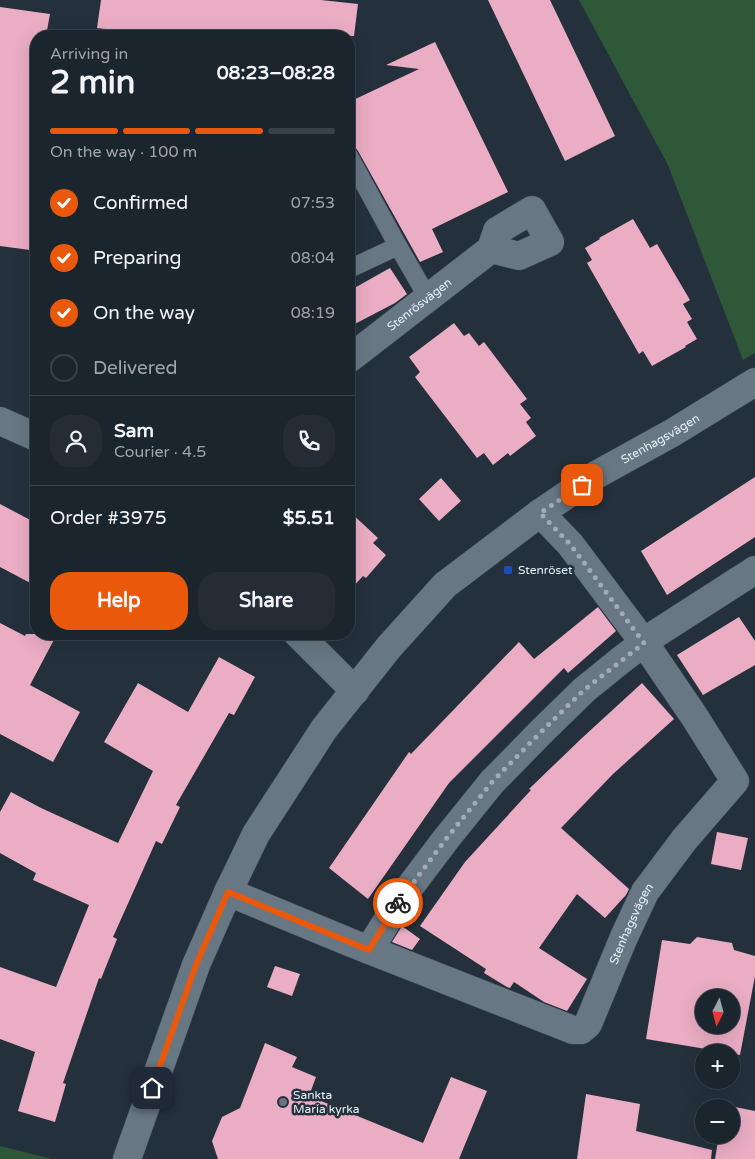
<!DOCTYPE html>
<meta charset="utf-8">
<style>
body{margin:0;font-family:"Varela Round",sans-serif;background:#242d36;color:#f1f3f6;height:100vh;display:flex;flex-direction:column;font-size:19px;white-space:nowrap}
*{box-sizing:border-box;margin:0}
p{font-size:16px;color:#a0a5aa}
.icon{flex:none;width:28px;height:28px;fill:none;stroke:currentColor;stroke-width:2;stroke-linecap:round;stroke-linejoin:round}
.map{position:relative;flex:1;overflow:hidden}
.panel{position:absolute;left:30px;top:30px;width:325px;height:610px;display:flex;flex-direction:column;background:#1b252e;border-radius:20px;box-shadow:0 5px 20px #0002,0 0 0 1px #39424a}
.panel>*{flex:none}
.needle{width:32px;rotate:186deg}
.buttons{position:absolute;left:695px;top:989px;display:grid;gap:10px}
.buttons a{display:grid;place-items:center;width:45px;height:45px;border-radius:50%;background:#1b252e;box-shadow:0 5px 20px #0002,0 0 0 1px #39424a;font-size:25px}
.pin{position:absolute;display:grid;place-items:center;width:42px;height:42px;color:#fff;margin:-21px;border-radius:10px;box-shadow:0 2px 8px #0006}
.courier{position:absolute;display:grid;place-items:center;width:50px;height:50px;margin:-25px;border:4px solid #ea580c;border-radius:50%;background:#fff;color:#222;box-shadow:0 1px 6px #0007}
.headline em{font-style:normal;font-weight:700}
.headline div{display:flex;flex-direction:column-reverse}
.headline{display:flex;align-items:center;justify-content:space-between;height:85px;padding:0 20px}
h1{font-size:32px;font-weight:700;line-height:38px}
.bar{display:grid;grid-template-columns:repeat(4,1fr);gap:8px 5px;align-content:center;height:60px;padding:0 20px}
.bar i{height:6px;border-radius:4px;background:#39424a}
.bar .on{background:#ea580c}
.bar p{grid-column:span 4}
.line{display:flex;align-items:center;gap:12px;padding:0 20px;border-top:1px solid #39424a}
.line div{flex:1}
.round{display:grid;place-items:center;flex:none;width:52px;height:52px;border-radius:20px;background:#242d36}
ol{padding:0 20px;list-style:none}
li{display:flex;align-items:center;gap:15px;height:55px}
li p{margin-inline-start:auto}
li .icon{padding:5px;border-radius:50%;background:#ea580c;color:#fff;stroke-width:4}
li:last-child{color:#a0a5aa}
li i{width:28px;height:28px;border:2px solid #39424a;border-radius:50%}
.button{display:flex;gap:10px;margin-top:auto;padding:10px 20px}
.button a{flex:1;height:58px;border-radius:20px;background:#ea580c;color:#fff;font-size:20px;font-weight:700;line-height:58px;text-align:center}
.button a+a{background:#242d36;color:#f1f3f6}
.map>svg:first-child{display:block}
</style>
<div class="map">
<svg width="755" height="1159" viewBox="0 0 755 1159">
<rect width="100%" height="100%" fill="#24313d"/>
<!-- green -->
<path fill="#2f5839" d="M 579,0 L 755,0 L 755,353 L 743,360 L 668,165 Z
M 0,1146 L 52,1159 L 0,1159 Z"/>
<!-- building -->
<path fill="#eaadc4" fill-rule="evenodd" d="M 101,0 L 321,0 L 358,4 L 354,36 L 166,36 L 97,28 Z
M 488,0 L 550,0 L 615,136 L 565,161 Z
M 0,7 L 50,14 L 46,36 L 36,36 L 36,197 L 30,250 L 0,246 Z
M 435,42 L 508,192 L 432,229 L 443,252 L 420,262 L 358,151 L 355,147 L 350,146 L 349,143 L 349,102 L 419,69 L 386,65 Z
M 633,219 L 650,248 L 657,244 L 690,300 L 683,304 L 692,319 L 687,322 L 697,339 L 685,346 L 686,347 L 652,366 L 643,351 L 639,354 L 587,263 L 592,260 L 585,248 L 600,239 L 599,238 Z
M 390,268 L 407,294 L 395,303 L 349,327 L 349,291 Z
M 454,323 L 464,336 L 469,333 L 479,346 L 484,342 L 527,399 L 520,404 L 531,418 L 526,422 L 536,436 L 510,456 L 508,453 L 493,465 L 484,453 L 477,458 L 415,377 L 420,372 L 409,357 Z
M 755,477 L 755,537 L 667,595 L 641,551 Z
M 441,478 L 461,501 L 439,521 L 419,499 Z
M 0,504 L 36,523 L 36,586 L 0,567 Z
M 349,511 L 378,538 L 373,543 L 386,555 L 366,578 L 363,576 L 349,591 Z
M 598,607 L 616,631 L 568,673 L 564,668 L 449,783 L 368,899 L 329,868 L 409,752 L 411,754 L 519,642 L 534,659 Z
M 739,617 L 755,641 L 755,665 L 703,695 L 677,655 Z
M 0,623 L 25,636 L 26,634 L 57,634 L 30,685 L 80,712 L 53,762 L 0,734 Z
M 219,657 L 255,677 L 234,715 L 229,713 L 176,805 L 180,807 L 162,844 L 156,841 L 113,937 L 117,939 L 101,979 L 99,978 L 63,1083 L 66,1084 L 55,1122 L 18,1111 L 35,1052 L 0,1039 L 0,967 L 56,987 L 89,905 L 33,880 L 36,873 L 0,853 L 0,812 L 11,792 L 41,808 L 118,843 L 153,771 L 104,742 L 138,683 L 188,712 Z
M 642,683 L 674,719 L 613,774 L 561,828 L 629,889 L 626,895 L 605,918 L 577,894 L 539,948 L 587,979 L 567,1011 L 544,1002 L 514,982 L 510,988 L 507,987 L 484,973 L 486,969 L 420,926 L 465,862 L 531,790 L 529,789 L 582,738 Z
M 717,832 L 748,838 L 741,870 L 711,864 Z
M 402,926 L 420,939 L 412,950 L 392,942 Z
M 697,937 L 732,943 L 734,950 L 755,956 L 755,976 L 740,1055 L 731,1054 L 731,1052 L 724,1052 L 646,1039 L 662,940 L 690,944 ZM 704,998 L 731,998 L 731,1025 L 704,1025 Z
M 275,966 L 300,974 L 292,996 L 267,987 Z
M 265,1043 L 297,1057 L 292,1067 L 316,1077 L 309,1096 L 423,1143 L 451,1077 L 487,1091 L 459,1159 L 218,1159 L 212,1141 L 222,1117 L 240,1108 Z
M 586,1094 L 640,1104 L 636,1131 L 712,1150 L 711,1159 L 577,1159 Z
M 725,1105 L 755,1111 L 755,1159 L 715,1159 L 719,1135 L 731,1135 L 731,1108 L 724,1108 Z"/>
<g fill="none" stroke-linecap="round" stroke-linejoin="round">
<defs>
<path id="lane" d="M 349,156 L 398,246 L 428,298
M 349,269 L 398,246"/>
<g id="street">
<path id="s1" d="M 349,359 L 491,249 L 497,231 L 532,210 L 550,242 L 519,256 L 491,249"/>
<path d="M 0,421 L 36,437"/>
<path d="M 298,634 L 355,691"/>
<path id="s2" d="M 228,892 L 354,944 L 573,1030 L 581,1030 L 588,1024 L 624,937 L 645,892 L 684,840 L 735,781 L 694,716 L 645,644 L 570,544 L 540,513"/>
<path d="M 369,950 L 400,900 L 446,839 L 492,782 L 543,730 L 584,690 L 621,660 L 657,633 L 755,570"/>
<path id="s3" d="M 127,1159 L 196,965 L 228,892 L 256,834 L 324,729 L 389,647 L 445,585 L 540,513 L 596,475 L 672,433 L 755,382"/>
</g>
</defs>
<!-- lane casing -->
<use href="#lane" stroke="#414c56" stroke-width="19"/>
<!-- street casing -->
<use href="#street" stroke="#414c56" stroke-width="29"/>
<!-- lane -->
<use href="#lane" stroke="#687784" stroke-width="18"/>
<!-- street -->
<use href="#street" stroke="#687784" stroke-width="28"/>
</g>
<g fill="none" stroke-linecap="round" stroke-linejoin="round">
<!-- done -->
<path stroke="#a3acb6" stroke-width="5" stroke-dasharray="0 9" d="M 398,903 L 446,839 L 492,782 L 543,730 L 584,690 L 644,643 L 570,544 L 540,513 L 582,485"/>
<!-- route -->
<path stroke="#ea580c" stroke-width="6" d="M 152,1088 L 196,965 L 228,892 L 369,950 L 398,903"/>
</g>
<!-- markers -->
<rect fill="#1a4fb4" stroke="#24313d" stroke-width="2" x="503" y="565" width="10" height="10" rx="2.5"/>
<circle fill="#6b7280" stroke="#24313d" stroke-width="2" cx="283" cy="1102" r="5"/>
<g text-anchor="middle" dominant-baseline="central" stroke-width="5" stroke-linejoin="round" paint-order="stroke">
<!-- street labels -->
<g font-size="12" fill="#e7eff7" stroke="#24313d">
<text stroke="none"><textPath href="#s1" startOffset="89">Stenrösvägen</textPath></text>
<text stroke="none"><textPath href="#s3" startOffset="924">Stenhagsvägen</textPath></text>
<text stroke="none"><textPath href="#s2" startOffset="498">Stenhagsvägen</textPath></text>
</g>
<!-- poi labels -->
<g font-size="12" fill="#e7eff7" stroke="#24313d" text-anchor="start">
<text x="518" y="570">Stenröset</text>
<text x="293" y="1095">Sankta<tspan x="293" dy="14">Maria kyrka</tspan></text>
</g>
</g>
</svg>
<div class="buttons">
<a><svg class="needle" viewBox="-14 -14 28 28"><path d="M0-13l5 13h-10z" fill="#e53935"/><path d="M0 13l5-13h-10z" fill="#a0a5aa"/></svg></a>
<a>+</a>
<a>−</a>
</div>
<div class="pin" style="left:582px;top:485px;background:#ea580c"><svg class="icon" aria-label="bag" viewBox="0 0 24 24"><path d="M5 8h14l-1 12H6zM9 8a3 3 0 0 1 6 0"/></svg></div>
<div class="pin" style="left:152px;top:1088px;background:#1f2937"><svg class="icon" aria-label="home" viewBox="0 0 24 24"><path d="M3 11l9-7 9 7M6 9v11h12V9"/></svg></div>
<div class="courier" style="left:398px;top:903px"><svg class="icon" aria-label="bike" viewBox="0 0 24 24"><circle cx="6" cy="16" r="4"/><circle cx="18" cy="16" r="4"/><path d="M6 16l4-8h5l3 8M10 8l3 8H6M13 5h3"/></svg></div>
<section class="panel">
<div class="headline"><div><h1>2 min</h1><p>Arriving in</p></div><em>08:23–08:28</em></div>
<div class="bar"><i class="on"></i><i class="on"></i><i class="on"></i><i></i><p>On the way · 100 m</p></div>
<ol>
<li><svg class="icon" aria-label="check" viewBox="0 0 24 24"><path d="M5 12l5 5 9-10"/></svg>Confirmed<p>07:53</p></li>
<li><svg class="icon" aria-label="check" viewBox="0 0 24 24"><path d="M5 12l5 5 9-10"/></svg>Preparing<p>08:04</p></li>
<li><svg class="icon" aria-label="check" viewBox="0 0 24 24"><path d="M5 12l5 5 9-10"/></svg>On the way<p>08:19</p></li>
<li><i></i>Delivered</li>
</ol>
<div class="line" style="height:90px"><a class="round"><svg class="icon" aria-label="person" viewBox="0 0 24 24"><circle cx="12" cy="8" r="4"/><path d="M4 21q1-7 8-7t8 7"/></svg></a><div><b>Sam</b><p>Courier · 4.5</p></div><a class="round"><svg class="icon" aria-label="phone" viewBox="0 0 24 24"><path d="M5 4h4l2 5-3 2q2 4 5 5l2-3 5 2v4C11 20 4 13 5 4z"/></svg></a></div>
<div class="line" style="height:65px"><div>Order #3975</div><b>$5.51</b></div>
<div class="button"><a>Help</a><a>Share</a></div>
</section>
</div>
